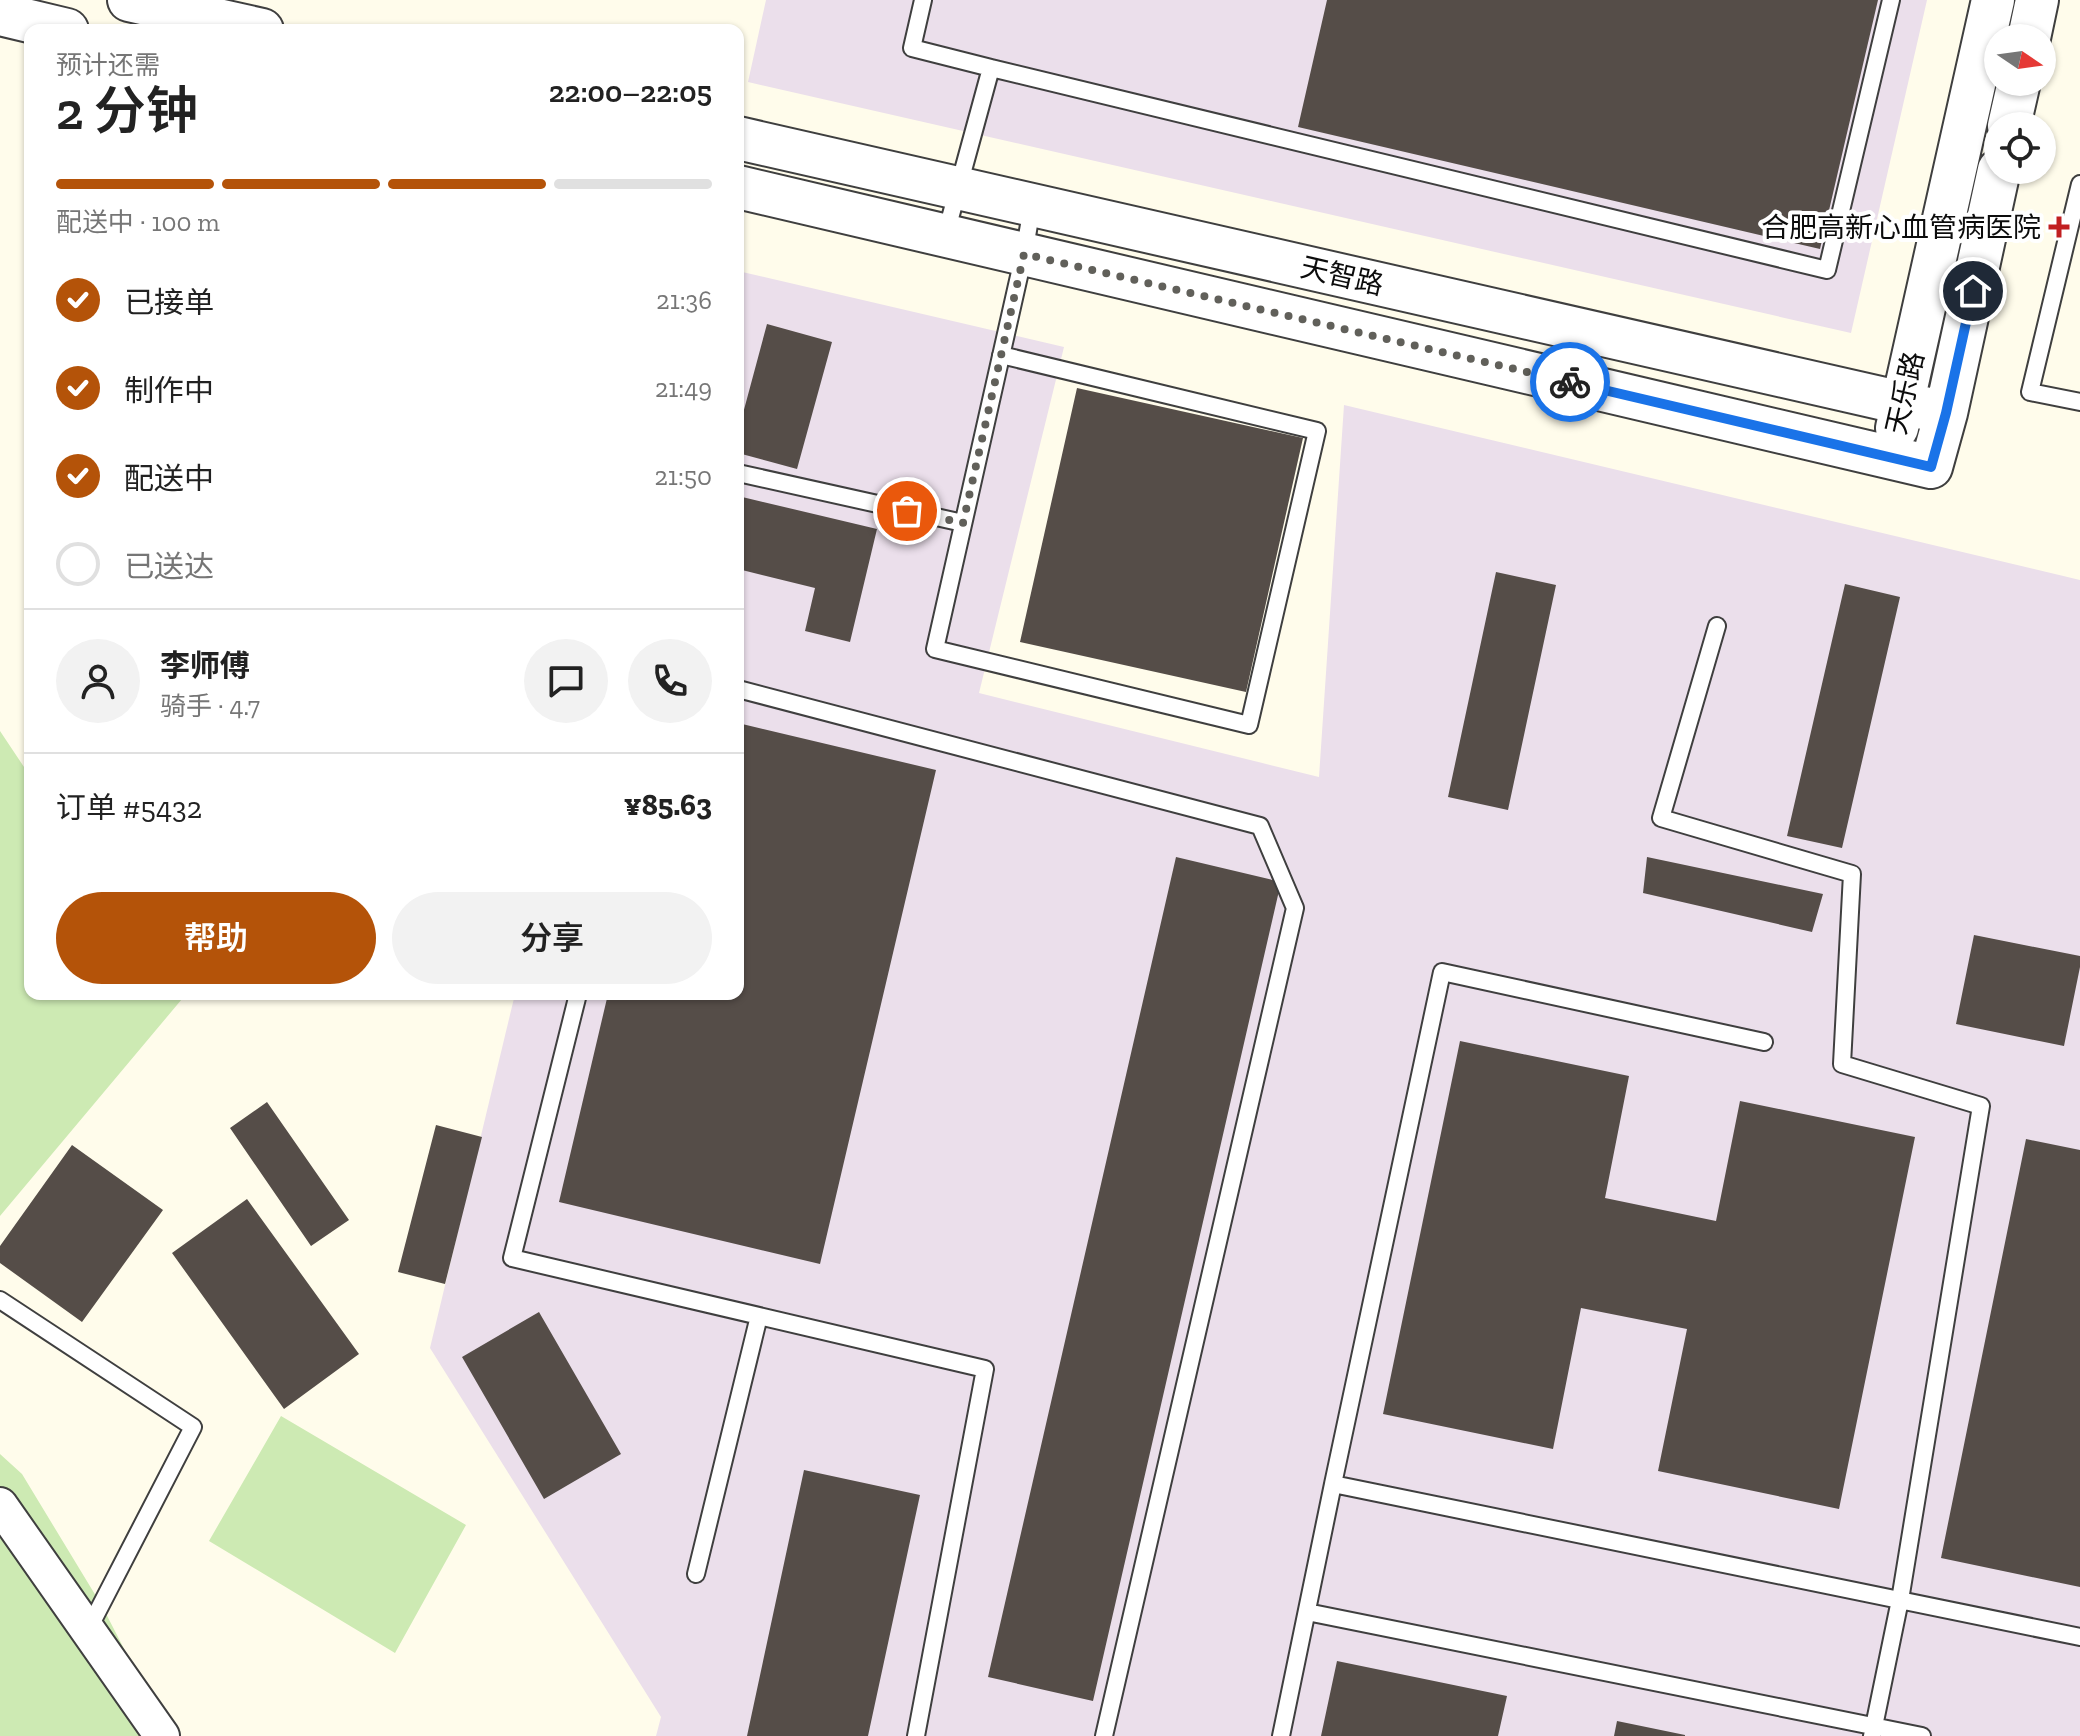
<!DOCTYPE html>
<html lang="zh">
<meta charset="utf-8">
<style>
body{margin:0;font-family:"Zilla Slab","Noto Sans SC",serif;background:#f2f2f2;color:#222;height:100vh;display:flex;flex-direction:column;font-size:30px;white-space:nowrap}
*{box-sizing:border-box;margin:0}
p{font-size:26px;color:#767676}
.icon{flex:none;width:44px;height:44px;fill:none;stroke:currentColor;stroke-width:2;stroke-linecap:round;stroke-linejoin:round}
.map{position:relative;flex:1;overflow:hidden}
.details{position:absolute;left:24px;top:24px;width:720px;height:976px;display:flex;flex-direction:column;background:#fff;border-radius:16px;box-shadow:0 2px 6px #0004}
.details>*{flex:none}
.needle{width:52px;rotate:103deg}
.tools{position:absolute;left:1984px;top:24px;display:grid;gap:16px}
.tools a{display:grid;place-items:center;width:72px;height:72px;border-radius:50%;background:#fff;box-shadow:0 2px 6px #0004;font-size:40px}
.pin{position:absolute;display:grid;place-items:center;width:68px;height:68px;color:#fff;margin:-34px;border:4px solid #fff;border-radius:50%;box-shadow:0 2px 8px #0007}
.courier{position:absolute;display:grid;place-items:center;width:80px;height:80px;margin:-40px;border:6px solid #1a73e8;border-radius:50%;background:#fff;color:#222;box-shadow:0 2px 10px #0007}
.head em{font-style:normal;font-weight:600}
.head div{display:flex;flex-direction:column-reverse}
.head{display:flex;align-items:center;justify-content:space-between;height:136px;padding:0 32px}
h1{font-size:52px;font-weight:600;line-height:60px}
.bar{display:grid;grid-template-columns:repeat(4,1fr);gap:12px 8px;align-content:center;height:96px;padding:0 32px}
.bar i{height:10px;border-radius:6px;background:#e0e0e0}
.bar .selected{background:#b45309}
.bar p{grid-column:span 4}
.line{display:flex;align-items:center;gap:20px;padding:0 32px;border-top:2px solid #e0e0e0}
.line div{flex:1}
.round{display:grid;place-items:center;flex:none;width:84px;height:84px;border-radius:42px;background:#f2f2f2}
ol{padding:0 32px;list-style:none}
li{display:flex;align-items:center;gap:24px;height:88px}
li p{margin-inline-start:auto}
li .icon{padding:8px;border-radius:50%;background:#b45309;color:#fff;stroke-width:4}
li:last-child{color:#767676}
li i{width:44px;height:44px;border:4px solid #e0e0e0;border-radius:50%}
.cta{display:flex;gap:16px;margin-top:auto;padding:16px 32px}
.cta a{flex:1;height:92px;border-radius:48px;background:#b45309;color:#fff;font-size:32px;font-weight:600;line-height:92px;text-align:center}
.cta a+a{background:#f2f2f2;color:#222}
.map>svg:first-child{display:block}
</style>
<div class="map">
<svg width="2080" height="1736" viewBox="0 0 2080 1736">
<rect width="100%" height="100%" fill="#fffceb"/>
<!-- industrial -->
<path fill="#ebdfeb" d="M 766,0 L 1927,0 L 1851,333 L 748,82 Z
M 738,271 L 1064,347 L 979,693 L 1319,777 L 1344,405 L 2080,580 L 2080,1736 L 656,1736 L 661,1717 L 430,1348 L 515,994 L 738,994 Z"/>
<!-- green -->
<path fill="#cdeab3" d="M 0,731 L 30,776 L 30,994 L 178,994 L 182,999 L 0,1216 Z
M 281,1416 L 466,1525 L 395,1653 L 209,1541 Z
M 0,1454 L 22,1474 L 102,1606 L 169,1736 L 0,1736 Z"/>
<!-- building -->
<path fill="#554d48" d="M 1327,0 L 1878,0 L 1820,249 L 1298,127 Z
M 767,324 L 832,342 L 797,469 L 738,453 L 738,432 Z
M 1077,388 L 1303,438 L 1246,692 L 1020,642 Z
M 738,496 L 877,529 L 850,642 L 805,631 L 815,588 L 738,569 Z
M 1496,572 L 1556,585 L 1508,810 L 1448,797 Z
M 1845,584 L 1900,597 L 1842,848 L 1787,836 Z
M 738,723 L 936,770 L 820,1264 L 559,1202 L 608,994 L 738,994 Z
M 1176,857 L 1281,882 L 1093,1701 L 988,1677 Z
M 1647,857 L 1823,894 L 1812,932 L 1643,893 Z
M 1974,935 L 2080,956 L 2080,967 L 2064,1046 L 1956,1024 Z
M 1460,1041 L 1629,1076 L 1605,1198 L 1716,1221 L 1740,1101 L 1915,1137 L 1839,1509 L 1658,1471 L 1687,1329 L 1581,1308 L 1553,1449 L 1383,1414 Z
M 267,1102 L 349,1220 L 311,1246 L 230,1128 Z
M 436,1125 L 482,1137 L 445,1284 L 398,1272 Z
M 2026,1139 L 2080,1150 L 2080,1587 L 1941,1558 Z
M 72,1145 L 163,1210 L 82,1322 L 0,1263 L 0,1246 Z
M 247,1199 L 359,1354 L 284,1409 L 172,1253 Z
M 539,1312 L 621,1454 L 544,1499 L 462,1357 Z
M 804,1470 L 920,1495 L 868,1736 L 747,1736 Z
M 1337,1661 L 1507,1696 L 1498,1736 L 1321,1736 Z
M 1617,1721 L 1685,1735 L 1685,1736 L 1614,1736 Z"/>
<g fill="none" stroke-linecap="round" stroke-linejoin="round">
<defs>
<path id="service" d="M 923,0 L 912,48 L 991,68 L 946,233
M 991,68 L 1827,270 L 1891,0
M 2080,184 L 2030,392 L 2080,402
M 1001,355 L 1317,431 L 1249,725 L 935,649 L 1024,254 L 1032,207
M 738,473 L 963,523
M 1717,626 L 1661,818 L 1852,874 L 1842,1064 L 1981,1106 L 1900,1600 L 1872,1736
M 738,689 L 1260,826 L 1295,908 L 1104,1736
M 578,994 L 512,1258 L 985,1369 L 916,1736
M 1764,1042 L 1442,972 L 1333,1484 L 2080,1637
M 0,1300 L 193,1427 L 88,1630
M 696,1574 L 759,1316
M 1307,1612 L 1922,1736
M 1281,1736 L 1333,1484"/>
<path id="minor" d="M 0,1505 L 162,1736"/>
<path id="tertiary" d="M 129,0 L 262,30
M 0,14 L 67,30
M 2029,38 L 2037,0
M 2009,126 L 2019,82
M 738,138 L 1946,413
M 738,187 L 1931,467 L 1946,413 L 1999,170
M 1897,428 L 1993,0"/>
</defs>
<!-- service casing -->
<use href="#service" stroke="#3f3f3f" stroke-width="20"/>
<!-- minor casing -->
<use href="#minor" stroke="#3f3f3f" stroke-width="38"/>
<!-- tertiary casing -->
<use href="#tertiary" stroke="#3f3f3f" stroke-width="46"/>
<!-- service -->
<use href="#service" stroke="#fff" stroke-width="16"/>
<!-- minor -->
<use href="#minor" stroke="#fff" stroke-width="34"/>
<!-- tertiary -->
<use href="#tertiary" stroke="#fff" stroke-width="42"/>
</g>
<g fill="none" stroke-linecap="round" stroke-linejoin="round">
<!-- done -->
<path stroke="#61605a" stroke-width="8" stroke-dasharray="0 14.4" d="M 907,511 L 963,523 L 1024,254 L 1570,382"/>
<!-- route -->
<path stroke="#1a73e8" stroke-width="10" d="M 1570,382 L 1931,467 L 1946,413 L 1973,291"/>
</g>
<!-- markers -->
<path fill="#c11f20" stroke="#fff" stroke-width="3" d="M2055 215h8v8h8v8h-8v8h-8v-8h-8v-8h8z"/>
<g text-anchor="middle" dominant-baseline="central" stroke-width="8" stroke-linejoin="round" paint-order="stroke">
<!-- poi labels -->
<g font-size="28" fill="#0c0c0c" stroke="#fff" text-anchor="end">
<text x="2041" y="227">合肥高新心血管病医院</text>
</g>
<!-- street labels -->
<g font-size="28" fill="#0c0c0c" stroke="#fff">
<text transform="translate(1342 276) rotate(13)">天智路</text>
<text transform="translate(1905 393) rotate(-77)">天乐路</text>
</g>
</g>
</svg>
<div class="tools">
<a><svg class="needle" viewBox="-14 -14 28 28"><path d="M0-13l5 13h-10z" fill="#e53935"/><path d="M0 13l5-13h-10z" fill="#767676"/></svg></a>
<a><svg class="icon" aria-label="locate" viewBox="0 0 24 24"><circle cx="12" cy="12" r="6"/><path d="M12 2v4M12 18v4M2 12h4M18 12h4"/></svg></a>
</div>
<div class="pin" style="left:907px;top:511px;background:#ea580c"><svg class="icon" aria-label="bag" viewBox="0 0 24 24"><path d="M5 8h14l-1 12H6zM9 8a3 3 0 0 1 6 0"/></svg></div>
<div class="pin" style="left:1973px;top:291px;background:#1f2937"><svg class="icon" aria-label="home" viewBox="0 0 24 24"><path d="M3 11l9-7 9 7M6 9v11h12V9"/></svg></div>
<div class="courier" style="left:1570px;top:382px"><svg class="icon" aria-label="bike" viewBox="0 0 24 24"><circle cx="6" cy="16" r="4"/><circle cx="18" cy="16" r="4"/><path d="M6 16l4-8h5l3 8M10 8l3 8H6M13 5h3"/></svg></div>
<section class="details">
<div class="head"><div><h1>2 分钟</h1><p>预计还需</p></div><em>22:00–22:05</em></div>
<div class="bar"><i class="selected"></i><i class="selected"></i><i class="selected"></i><i></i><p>配送中 · 100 m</p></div>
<ol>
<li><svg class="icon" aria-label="check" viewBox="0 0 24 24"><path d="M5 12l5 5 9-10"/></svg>已接单<p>21:36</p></li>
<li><svg class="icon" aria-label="check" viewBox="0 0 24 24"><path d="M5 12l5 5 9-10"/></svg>制作中<p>21:49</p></li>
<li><svg class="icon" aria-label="check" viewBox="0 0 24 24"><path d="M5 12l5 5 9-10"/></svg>配送中<p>21:50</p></li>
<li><i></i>已送达</li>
</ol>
<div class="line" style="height:144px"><a class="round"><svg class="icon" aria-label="person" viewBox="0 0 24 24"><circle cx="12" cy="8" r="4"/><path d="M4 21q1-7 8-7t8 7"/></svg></a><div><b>李师傅</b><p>骑手 · 4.7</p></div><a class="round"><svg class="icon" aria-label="chat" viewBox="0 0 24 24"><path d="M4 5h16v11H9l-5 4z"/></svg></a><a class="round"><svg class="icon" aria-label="phone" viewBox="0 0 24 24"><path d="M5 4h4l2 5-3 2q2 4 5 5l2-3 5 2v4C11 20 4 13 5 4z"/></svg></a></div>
<div class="line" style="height:104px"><div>订单 #5432</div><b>¥85.63</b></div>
<div class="cta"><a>帮助</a><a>分享</a></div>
</section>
</div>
